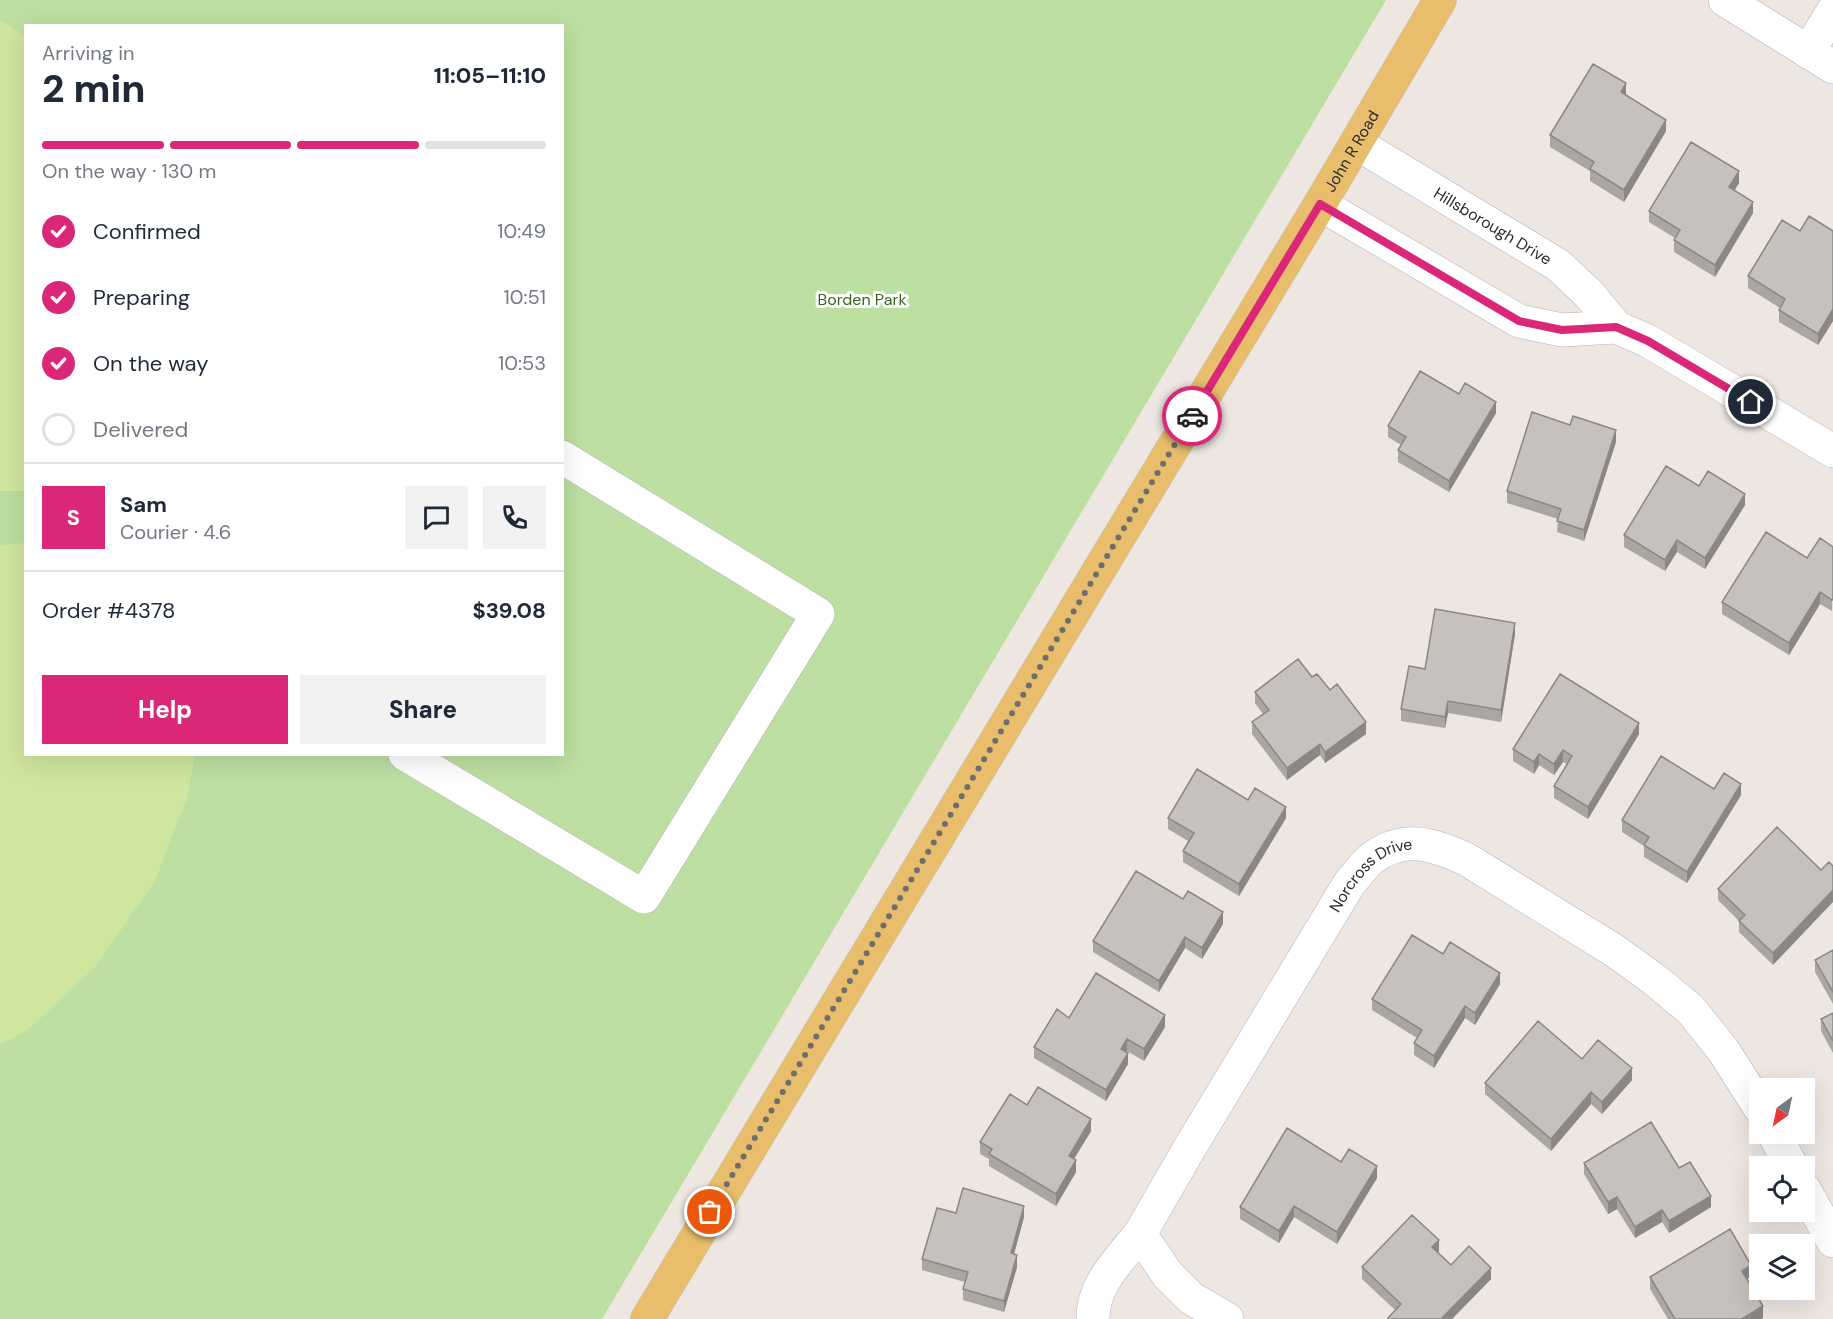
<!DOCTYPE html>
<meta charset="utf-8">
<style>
body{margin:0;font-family:"DM Sans",sans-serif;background:#f2f2f3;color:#1f2937;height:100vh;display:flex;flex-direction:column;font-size:22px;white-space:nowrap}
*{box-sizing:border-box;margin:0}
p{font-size:20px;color:#747a83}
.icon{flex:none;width:33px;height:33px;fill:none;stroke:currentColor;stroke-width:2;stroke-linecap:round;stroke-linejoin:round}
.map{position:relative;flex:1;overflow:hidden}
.details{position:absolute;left:24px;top:24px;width:540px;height:732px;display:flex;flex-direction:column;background:#fff;border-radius:0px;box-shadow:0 6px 24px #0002}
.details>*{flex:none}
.needle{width:39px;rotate:213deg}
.fabs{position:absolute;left:1749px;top:1078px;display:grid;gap:12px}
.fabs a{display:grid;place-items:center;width:66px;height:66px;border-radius:0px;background:#fff;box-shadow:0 6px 24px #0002;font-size:30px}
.pin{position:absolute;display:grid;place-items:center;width:51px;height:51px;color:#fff;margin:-26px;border:3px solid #fff;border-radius:50%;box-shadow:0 2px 6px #0007}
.courier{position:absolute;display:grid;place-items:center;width:60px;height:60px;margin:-30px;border:4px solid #db2777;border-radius:50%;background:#fff;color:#222;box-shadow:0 2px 8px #0007}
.overview em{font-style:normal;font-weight:800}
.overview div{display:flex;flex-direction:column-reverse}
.overview{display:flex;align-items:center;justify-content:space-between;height:102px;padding:0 18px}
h1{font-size:39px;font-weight:800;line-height:45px}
.bar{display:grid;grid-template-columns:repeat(4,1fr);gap:9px 6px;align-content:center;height:72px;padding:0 18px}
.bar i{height:8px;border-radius:4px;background:#e0e1e3}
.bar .selected{background:#db2777}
.bar p{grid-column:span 4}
.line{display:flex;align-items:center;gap:15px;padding:0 18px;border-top:2px solid #e0e1e3}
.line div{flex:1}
.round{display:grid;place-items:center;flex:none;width:63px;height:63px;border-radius:0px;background:#f2f2f3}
ol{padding:0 18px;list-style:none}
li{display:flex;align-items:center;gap:18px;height:66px}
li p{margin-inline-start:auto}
li .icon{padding:6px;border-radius:50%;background:#db2777;color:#fff;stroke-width:4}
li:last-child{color:#747a83}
li i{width:33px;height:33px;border:3px solid #e0e1e3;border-radius:50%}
.action{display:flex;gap:12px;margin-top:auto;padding:12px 18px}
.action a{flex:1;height:69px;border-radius:0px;background:#db2777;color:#fff;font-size:24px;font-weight:800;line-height:69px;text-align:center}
.action a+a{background:#f2f2f3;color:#1f2937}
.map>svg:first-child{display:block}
</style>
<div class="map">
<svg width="1833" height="1319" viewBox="0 0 1833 1319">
<rect width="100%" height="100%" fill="#ede6e1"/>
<!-- green -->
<path fill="#bddfa1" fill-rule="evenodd" d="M 0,0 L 1386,0 L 602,1319 L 0,1319 ZM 26,26 L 562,26 L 562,754 L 26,754 Z"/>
<!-- pitch -->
<path fill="#cfe69e" d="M 0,21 L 17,30 L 25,37 L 25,491 L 0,491 Z
M 25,543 L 26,754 L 195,755 L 187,798 L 155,881 L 96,966 L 29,1029 L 0,1045 L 0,545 Z"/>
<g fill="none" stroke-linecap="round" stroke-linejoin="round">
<defs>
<g id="minor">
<path d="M 1725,0 L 1833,67"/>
<path d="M 1808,52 L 1833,11"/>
<path id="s1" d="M 1356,143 L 1558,265 L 1589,294 L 1616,327"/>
<path d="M 1320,204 L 1519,321 L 1562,330 L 1616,327 L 1648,341 L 1833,451"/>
<path d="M 405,754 L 644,897 L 818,614 L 562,457"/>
<path d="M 1774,1134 L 1792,1167"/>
<path d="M 1804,1189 L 1833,1241"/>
<path d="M 1093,1319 C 1092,1285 1120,1259 1140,1234"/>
<path id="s2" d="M 1227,1319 L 1191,1298 L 1168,1275 L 1140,1234 L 1189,1149 L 1349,884 C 1356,876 1363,866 1371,859 C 1403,834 1433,844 1466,859 L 1615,951 L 1655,980 L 1691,1010 L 1723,1050 L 1760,1108"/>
</g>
<g id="major">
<path id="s3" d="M 647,1319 L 1320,204 L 1440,0"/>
</g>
</defs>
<!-- minor casing -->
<use href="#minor" stroke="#b1b4bc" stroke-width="34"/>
<!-- major casing -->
<use href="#major" stroke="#c4c4c4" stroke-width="34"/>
<!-- minor -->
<use href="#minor" stroke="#fff" stroke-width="33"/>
<!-- major -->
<use href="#major" stroke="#e8bd6b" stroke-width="33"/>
</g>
<!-- wall -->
<path fill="#aaa6a2" d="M 1626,95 L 1666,131 L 1624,202 L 1590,181 L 1590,171 L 1550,147 L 1550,135 Z
M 1739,183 L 1735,190 L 1753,213 L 1715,277 L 1674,252 L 1674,240 L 1675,238 L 1649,222 L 1649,211 Z
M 1800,231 L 1833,231 L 1833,321 L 1818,345 L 1779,322 L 1779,310 L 1780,308 L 1748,288 L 1748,276 Z
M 1459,394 L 1496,413 L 1449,492 L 1398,462 L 1398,450 L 1401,445 L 1388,437 L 1388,426 Z
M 1616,442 L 1584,541 L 1557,532 L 1558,519 L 1507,503 L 1507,491 Z
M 1699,486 L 1745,505 L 1705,569 L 1677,552 L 1665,571 L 1624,547 L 1624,535 Z
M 1833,547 L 1832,611 L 1820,604 L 1789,655 L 1722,614 L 1722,602 L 1807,558 Z
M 1515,634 L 1501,722 L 1448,713 L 1445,728 L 1401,721 L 1401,709 L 1425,669 Z
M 1312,677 L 1366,734 L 1325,763 L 1320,755 L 1287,780 L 1252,734 L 1252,722 L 1263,714 L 1255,703 L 1255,692 Z
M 1639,734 L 1588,819 L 1554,798 L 1554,786 L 1567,764 L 1563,762 L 1554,775 L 1539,765 L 1534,774 L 1513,761 L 1513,749 Z
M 1714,789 L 1741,795 L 1687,883 L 1644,857 L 1644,846 L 1622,832 L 1622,820 Z
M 1248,800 L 1286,818 L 1239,896 L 1183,862 L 1183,851 L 1188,841 L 1168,829 L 1168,818 Z
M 1777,827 L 1773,965 L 1739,932 L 1739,921 L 1718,900 L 1718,889 Z
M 1183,899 L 1223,924 L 1202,959 L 1185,948 L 1159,992 L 1093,952 L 1093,941 Z
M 1833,950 L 1833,1004 L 1815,972 L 1815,960 Z
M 1443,954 L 1500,984 L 1475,1025 L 1465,1018 L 1434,1068 L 1414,1055 L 1414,1043 L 1417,1038 L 1372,1010 L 1372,999 Z
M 1833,1013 L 1833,1053 L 1821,1031 L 1821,1019 Z
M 1069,1018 L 1165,1027 L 1144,1061 L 1127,1051 L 1126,1052 L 1128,1064 L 1106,1101 L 1034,1058 L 1034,1047 Z
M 1582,1059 L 1632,1080 L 1602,1114 L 1591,1104 L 1551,1151 L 1485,1094 L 1485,1083 Z
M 1027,1105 L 1091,1131 L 1074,1159 L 1076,1172 L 1056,1206 L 989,1166 L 989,1159 L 980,1154 L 980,1142 Z
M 1341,1162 L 1377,1178 L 1337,1244 L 1294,1217 L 1279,1243 L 1240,1219 L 1240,1207 Z
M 1584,1163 L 1679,1168 L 1711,1207 L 1669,1233 L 1662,1222 L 1635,1238 L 1617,1209 L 1608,1214 L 1584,1174 Z
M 956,1213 L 1024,1217 L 1014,1254 L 1017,1267 L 1004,1312 L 963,1300 L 963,1289 L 965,1282 L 922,1270 L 922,1259 Z
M 1439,1251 L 1438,1252 L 1451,1265 L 1491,1279 L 1452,1319 L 1388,1319 L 1395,1310 L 1362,1279 L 1362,1267 Z
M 1751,1276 L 1747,1279 L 1763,1318 L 1761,1319 L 1668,1319 L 1650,1289 L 1650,1277 Z"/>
<!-- shaded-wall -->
<path fill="#8b8784" d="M 1626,83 L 1626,95 L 1621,92 Z
M 1666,120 L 1666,131 L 1624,202 L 1624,190 Z
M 1739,171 L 1739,183 L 1729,198 L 1729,187 Z
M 1753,202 L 1753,213 L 1715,277 L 1715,265 Z
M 1833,309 L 1833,321 L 1818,345 L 1818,334 Z
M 1496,402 L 1496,413 L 1449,492 L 1449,481 Z
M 1616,430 L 1616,442 L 1584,541 L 1584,530 Z
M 1745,494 L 1745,505 L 1705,569 L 1705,558 Z
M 1677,540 L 1677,552 L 1665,571 L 1665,560 Z
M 1820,592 L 1820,604 L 1789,655 L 1789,643 Z
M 1515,623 L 1515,634 L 1501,722 L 1501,710 Z
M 1448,701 L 1448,713 L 1445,728 L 1445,717 Z
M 1366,722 L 1366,734 L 1325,763 L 1325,752 Z
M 1639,723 L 1639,734 L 1588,819 L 1588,807 Z
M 1320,744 L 1320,755 L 1287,780 L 1287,768 Z
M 1563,750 L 1563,762 L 1554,775 L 1554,764 Z
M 1539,754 L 1539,765 L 1534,774 L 1534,762 Z
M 1741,784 L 1741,795 L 1687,883 L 1687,872 Z
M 1286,807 L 1286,818 L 1239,896 L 1239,884 Z
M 1833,890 L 1833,902 L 1773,965 L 1773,953 Z
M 1223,912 L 1223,924 L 1202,959 L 1202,948 Z
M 1185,937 L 1185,948 L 1159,992 L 1159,981 Z
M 1500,973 L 1500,984 L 1475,1025 L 1475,1013 Z
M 1465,1006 L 1465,1018 L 1434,1068 L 1434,1056 Z
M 1165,1015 L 1165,1027 L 1144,1061 L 1144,1049 Z
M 1127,1039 L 1127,1051 L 1121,1061 L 1121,1049 Z
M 1128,1053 L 1128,1064 L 1106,1101 L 1106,1090 Z
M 1632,1068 L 1632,1080 L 1602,1114 L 1602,1102 Z
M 1591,1092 L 1591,1104 L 1551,1151 L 1551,1139 Z
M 1091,1119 L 1091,1131 L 1069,1167 L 1069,1156 Z
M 1076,1160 L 1076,1172 L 1056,1206 L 1056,1194 Z
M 1377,1166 L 1377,1178 L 1337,1244 L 1337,1232 Z
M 1711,1196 L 1711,1207 L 1669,1233 L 1669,1221 Z
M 1617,1197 L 1617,1209 L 1608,1214 L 1608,1202 Z
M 1024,1206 L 1024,1217 L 1011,1265 L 1011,1253 Z
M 1294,1206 L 1294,1217 L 1279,1243 L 1279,1231 Z
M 1662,1210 L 1662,1222 L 1635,1238 L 1635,1227 Z
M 1439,1240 L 1439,1251 L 1432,1258 L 1432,1247 Z
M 1017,1255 L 1017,1267 L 1004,1312 L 1004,1301 Z
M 1751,1265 L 1751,1276 L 1742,1282 L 1742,1271 Z
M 1491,1268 L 1491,1279 L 1452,1319 L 1441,1319 Z
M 1763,1306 L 1763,1318 L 1761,1319 L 1742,1319 Z"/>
<!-- building -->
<path fill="#c6c1bc" stroke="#8b8784" stroke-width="1.5" d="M 1593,64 L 1626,83 L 1621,92 L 1666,120 L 1624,190 L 1590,169 L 1594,162 L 1550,135 Z
M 1691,142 L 1739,171 L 1729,187 L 1753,202 L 1715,265 L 1674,240 L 1680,230 L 1649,211 Z
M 1809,216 L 1833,231 L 1833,309 L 1818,334 L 1779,310 L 1785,299 L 1748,276 L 1782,220 L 1800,231 Z
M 1420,371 L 1459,394 L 1465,383 L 1496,402 L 1449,481 L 1398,450 L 1406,437 L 1388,426 Z
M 1532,412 L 1570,425 L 1573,416 L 1616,430 L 1584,530 L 1557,521 L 1561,509 L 1507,491 Z
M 1666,466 L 1699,486 L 1708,471 L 1745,494 L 1705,558 L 1677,540 L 1665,560 L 1624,535 Z
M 1766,532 L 1807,558 L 1820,538 L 1833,547 L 1833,599 L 1832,600 L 1820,592 L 1789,643 L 1722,602 Z
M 1435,609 L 1515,623 L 1501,710 L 1448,701 L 1445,717 L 1401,709 L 1409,666 L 1425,669 Z
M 1298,659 L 1312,677 L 1317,674 L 1330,690 L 1337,684 L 1366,722 L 1325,752 L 1320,744 L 1287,768 L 1252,722 L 1269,710 L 1255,692 Z
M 1560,674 L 1639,723 L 1588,807 L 1554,786 L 1572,756 L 1563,750 L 1554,764 L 1539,754 L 1534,762 L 1513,749 Z
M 1661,756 L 1714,789 L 1724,773 L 1741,784 L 1687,872 L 1644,845 L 1649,837 L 1622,820 Z
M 1197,769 L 1248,800 L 1255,788 L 1286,807 L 1239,884 L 1183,851 L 1194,833 L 1168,818 Z
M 1777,827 L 1821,870 L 1829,862 L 1833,866 L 1833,890 L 1773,953 L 1739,921 L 1745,915 L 1718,889 Z
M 1136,871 L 1183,899 L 1188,891 L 1223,912 L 1202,948 L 1185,937 L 1159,981 L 1093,941 Z
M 1412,935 L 1443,954 L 1450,942 L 1500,973 L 1475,1013 L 1465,1006 L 1434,1056 L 1414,1043 L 1422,1030 L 1372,999 Z
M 1833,950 L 1833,992 L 1815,960 Z
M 1096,973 L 1165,1015 L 1144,1049 L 1127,1039 L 1121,1049 L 1128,1053 L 1106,1090 L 1034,1047 L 1057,1009 L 1069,1018 Z
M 1833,1013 L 1833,1041 L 1821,1019 Z
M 1538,1021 L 1582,1059 L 1598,1040 L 1632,1068 L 1602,1102 L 1591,1092 L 1551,1139 L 1485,1083 Z
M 1038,1087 L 1091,1119 L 1069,1156 L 1076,1160 L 1056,1194 L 989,1154 L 992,1149 L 980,1142 L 1010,1094 L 1027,1105 Z
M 1651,1122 L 1679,1168 L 1690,1162 L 1711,1196 L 1669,1221 L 1662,1210 L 1635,1227 L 1617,1197 L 1608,1202 L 1584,1163 Z
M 1287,1128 L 1341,1162 L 1349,1149 L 1377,1166 L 1337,1232 L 1294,1206 L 1279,1231 L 1240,1207 Z
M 963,1188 L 1024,1206 L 1011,1253 L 1017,1255 L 1004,1301 L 963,1289 L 968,1272 L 922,1259 L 937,1208 L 956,1213 Z
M 1412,1215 L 1439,1240 L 1432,1247 L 1451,1265 L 1469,1246 L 1491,1268 L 1441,1319 L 1389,1319 L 1388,1318 L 1401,1304 L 1362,1267 Z
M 1730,1229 L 1751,1265 L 1742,1271 L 1763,1306 L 1742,1319 L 1675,1319 L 1650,1277 Z"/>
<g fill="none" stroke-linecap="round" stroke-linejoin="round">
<!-- done -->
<path stroke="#706e6c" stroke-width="6" stroke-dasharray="0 10.8" d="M 710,1212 L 1192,416"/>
<!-- route -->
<path stroke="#db2777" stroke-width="8" d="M 1192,416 L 1320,204 L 1519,321 L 1562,330 L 1616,327 L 1648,341 L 1751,402"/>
</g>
<g text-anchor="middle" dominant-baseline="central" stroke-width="6" stroke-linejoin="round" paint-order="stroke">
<!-- street labels -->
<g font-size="16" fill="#2d2d2d" stroke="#fff">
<text stroke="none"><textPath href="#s3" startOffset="1364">John R Road</textPath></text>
<text stroke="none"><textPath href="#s1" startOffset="160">Hillsborough Drive</textPath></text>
<text stroke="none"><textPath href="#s2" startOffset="555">Norcross Drive</textPath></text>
</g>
<!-- park labels -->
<g font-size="16" fill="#366620" stroke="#fff">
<text x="862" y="299">Borden Park</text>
</g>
</g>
</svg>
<div class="fabs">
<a><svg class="needle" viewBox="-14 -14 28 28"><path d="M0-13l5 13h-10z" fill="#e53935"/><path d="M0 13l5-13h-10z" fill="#747a83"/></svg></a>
<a><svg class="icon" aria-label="locate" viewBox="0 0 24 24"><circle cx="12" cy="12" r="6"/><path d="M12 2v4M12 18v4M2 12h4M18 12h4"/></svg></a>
<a><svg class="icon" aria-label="layers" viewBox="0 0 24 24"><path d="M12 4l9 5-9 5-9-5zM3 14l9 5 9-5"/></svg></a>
</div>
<div class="pin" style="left:710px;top:1212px;background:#ea580c"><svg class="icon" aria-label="bag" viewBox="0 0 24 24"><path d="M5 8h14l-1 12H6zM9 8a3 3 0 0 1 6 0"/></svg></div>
<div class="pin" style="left:1751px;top:402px;background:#1f2937"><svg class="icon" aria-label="home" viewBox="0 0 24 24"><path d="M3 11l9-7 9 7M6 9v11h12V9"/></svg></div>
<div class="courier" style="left:1192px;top:416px"><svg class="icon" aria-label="car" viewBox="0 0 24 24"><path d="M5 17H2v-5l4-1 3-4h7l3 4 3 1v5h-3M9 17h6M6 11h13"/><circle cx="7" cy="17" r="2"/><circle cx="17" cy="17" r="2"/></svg></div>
<section class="details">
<div class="overview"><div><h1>2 min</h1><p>Arriving in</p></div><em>11:05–11:10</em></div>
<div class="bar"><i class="selected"></i><i class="selected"></i><i class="selected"></i><i></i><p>On the way · 130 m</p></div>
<ol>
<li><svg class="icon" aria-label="check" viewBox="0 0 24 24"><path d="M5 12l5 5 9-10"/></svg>Confirmed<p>10:49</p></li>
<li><svg class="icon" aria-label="check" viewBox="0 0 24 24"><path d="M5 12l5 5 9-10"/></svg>Preparing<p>10:51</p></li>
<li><svg class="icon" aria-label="check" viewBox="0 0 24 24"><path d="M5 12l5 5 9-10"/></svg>On the way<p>10:53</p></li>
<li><i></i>Delivered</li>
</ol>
<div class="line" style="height:108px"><b class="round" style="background:#db2777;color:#fff">S</b><div><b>Sam</b><p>Courier · 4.6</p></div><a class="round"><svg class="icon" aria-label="chat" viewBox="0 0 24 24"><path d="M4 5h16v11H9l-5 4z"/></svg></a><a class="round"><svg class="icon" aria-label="phone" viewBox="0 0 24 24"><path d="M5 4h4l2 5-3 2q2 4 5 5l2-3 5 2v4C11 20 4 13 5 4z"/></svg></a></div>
<div class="line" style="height:78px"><div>Order #4378</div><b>$39.08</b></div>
<div class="action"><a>Help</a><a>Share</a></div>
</section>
</div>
